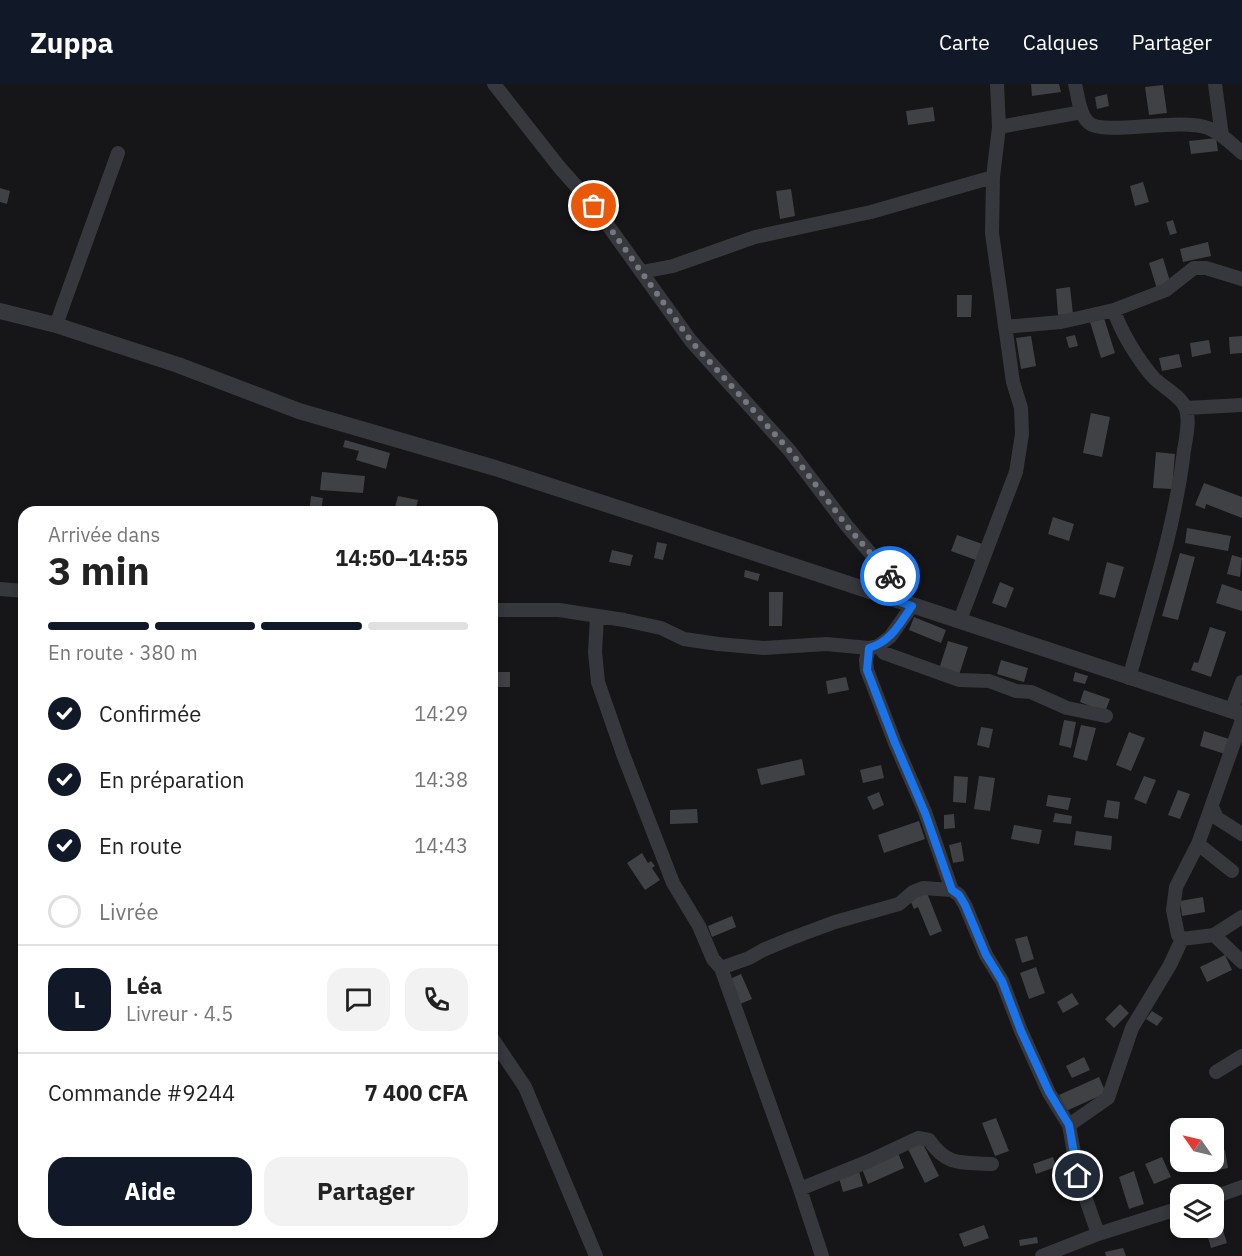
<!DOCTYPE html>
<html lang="fr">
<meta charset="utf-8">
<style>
body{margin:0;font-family:"IBM Plex Sans",sans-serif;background:#f2f2f2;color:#222;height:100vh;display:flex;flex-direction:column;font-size:22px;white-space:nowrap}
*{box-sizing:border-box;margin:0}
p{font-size:20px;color:#767676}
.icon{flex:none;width:33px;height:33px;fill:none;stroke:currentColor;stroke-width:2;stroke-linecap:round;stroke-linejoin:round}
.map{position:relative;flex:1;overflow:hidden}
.sheet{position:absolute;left:18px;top:422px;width:480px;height:732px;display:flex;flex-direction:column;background:#fff;border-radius:18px;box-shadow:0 3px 9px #0003}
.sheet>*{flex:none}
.needle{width:39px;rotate:304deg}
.tools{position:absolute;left:1170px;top:1034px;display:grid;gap:12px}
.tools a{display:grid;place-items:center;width:54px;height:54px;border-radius:12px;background:#fff;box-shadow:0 3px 9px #0003;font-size:30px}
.pin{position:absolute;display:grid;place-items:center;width:51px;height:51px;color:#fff;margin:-26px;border:3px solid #fff;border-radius:50%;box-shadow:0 2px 6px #0007}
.courier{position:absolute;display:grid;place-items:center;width:60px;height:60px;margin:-30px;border:4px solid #1a73e8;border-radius:50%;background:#fff;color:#222;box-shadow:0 2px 8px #0007}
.head em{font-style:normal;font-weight:700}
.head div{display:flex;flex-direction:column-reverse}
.head{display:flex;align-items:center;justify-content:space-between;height:102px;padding:0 30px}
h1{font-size:39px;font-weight:700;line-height:45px}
.bar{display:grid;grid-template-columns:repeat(4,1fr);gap:9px 6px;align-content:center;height:72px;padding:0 30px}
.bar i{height:8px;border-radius:4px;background:#e0e0e0}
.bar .current{background:#111827}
.bar p{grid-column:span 4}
.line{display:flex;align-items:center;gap:15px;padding:0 30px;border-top:2px solid #e0e0e0}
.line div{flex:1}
.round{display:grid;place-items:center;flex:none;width:63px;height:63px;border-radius:18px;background:#f2f2f2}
ol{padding:0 30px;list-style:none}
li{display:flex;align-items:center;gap:18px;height:66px}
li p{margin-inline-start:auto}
li .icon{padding:6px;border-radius:50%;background:#111827;color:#fff;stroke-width:4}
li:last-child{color:#767676}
li i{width:33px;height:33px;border:3px solid #e0e0e0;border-radius:50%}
.button{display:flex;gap:12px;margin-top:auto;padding:12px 30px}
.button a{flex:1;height:69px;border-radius:18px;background:#111827;color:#fff;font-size:24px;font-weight:700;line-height:69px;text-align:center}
.button a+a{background:#f2f2f2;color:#222}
header{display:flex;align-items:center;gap:36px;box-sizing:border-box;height:84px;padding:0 30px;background:#111827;color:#fff}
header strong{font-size:28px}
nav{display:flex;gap:33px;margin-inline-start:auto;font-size:21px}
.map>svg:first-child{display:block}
</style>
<header>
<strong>Zuppa</strong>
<nav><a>Carte</a><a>Calques</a><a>Partager</a></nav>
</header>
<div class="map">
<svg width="1242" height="1172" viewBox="0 0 1242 1172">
<rect width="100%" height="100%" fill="#161618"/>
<!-- building -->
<path fill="#404145" d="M 1031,0 L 1059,0 L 1061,8 L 1032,12 Z
M 1163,1 L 1167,29 L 1149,31 L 1145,3 Z
M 1107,10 L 1109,22 L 1097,25 L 1095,13 Z
M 933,23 L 935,37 L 908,41 L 906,27 Z
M 1216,54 L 1218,67 L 1191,70 L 1189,57 Z
M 1143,98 L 1149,118 L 1135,122 L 1130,102 Z
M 0,104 L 10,107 L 7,120 L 0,118 Z
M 791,105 L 795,132 L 780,135 L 776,107 Z
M 1173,136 L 1177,149 L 1170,151 L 1166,138 Z
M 1208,158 L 1211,172 L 1183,178 L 1180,165 Z
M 1163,174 L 1171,201 L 1157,205 L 1149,179 Z
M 1070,203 L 1073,230 L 1058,231 L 1056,205 Z
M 957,211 L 972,211 L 971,233 L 957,233 Z
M 1104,234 L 1115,269 L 1101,274 L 1090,238 Z
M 1075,251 L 1078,262 L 1069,264 L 1066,253 Z
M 1031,252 L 1036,282 L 1021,285 L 1016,254 Z
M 1242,252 L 1242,269 L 1230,270 L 1229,253 Z
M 1209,256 L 1211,269 L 1192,273 L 1190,259 Z
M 1179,270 L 1182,283 L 1162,287 L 1159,274 Z
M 1091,329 L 1110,333 L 1102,373 L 1083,369 Z
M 345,356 L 390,369 L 386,385 L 356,376 L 359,367 L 343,363 Z
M 1156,368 L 1175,370 L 1172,405 L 1153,404 Z
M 322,388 L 365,392 L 363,409 L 320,406 Z
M 1204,399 L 1242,413 L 1242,434 L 1206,420 L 1205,425 L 1195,421 Z
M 311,412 L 323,414 L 321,428 L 309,428 Z
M 398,412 L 418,416 L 415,428 L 395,423 Z
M 1053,433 L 1074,440 L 1069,457 L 1048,450 Z
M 1187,444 L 1231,452 L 1228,467 L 1185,459 Z
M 957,451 L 988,462 L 981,478 L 951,467 Z
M 657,458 L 667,460 L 663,476 L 654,474 Z
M 612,466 L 633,471 L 630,482 L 609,478 Z
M 1180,469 L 1195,473 L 1178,536 L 1162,532 Z
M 1232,471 L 1242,474 L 1240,493 L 1227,490 Z
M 1107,478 L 1124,483 L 1115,514 L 1099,510 Z
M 745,486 L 760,490 L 758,497 L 744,493 Z
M 1000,498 L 1014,504 L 1006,524 L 992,519 Z
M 1222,500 L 1242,507 L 1242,527 L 1216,519 Z
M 769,508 L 783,508 L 782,542 L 769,542 Z
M 914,533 L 946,546 L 941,559 L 909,546 Z
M 1210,543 L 1226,548 L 1211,593 L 1191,586 L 1194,578 L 1198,579 Z
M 948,557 L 968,563 L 959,591 L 939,585 Z
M 1001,576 L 1028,584 L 1024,598 L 997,590 Z
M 492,588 L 510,588 L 510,603 L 492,603 Z
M 1075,588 L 1088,592 L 1085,600 L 1073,597 Z
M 846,593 L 849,606 L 828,610 L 826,597 Z
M 1084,606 L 1110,615 L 1105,628 L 1080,618 Z
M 1064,636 L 1076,638 L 1071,664 L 1059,661 Z
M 1081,641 L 1096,644 L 1087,677 L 1073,673 Z
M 981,643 L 993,645 L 989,664 L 977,661 Z
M 1204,647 L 1229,655 L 1225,670 L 1200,662 Z
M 1129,648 L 1145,654 L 1131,687 L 1116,681 Z
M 802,675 L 805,691 L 761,701 L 757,685 Z
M 881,681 L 884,694 L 863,699 L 860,686 Z
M 954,692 L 968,693 L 966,719 L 953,718 Z
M 979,692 L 995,694 L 990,727 L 974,725 Z
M 1144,692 L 1156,696 L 1146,720 L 1134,715 Z
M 1178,706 L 1190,710 L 1180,735 L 1168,731 Z
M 879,708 L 884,721 L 873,726 L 867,713 Z
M 1048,711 L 1071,714 L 1068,726 L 1046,722 Z
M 1107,716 L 1120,718 L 1118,735 L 1104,733 Z
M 697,725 L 698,739 L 670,740 L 670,726 Z
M 1055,729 L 1072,732 L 1071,740 L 1053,738 Z
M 954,730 L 955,744 L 944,745 L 944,731 Z
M 919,737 L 925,755 L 884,769 L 878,751 Z
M 1014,741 L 1042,746 L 1039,760 L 1011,755 Z
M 1076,747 L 1112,752 L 1111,766 L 1074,761 Z
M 961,758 L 964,777 L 953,779 L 949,761 Z
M 642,769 L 648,779 L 651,777 L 655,782 L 652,784 L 660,796 L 645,806 L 627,779 Z
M 927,809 L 942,847 L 930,852 L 918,823 L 914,825 L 910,816 Z
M 1203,813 L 1205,828 L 1182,832 L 1180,817 Z
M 732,832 L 736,843 L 712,853 L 708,842 Z
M 1027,852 L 1034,875 L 1022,879 L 1015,855 Z
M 1225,871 L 1232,886 L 1207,898 L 1200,883 Z
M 1036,883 L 1045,909 L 1029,915 L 1020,889 Z
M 741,890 L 752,915 L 740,920 L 730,895 Z
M 1072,909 L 1079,920 L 1063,929 L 1057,918 Z
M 1120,920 L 1129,929 L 1114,944 L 1105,935 Z
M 1152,927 L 1163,934 L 1157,942 L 1146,935 Z
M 1084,973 L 1090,986 L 1072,994 L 1066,982 Z
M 1099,993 L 1106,1009 L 1066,1027 L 1059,1011 Z
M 996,1034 L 1009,1067 L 995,1072 L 982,1039 Z
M 922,1058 L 939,1092 L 925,1099 L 908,1065 Z
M 1225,1066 L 1228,1084 L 1210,1088 L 1208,1077 L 1214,1077 L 1214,1068 Z
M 898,1069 L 904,1084 L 868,1100 L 862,1085 Z
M 1053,1073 L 1056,1083 L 1036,1090 L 1033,1080 Z
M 1162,1073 L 1171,1093 L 1154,1100 L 1145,1080 Z
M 859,1087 L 863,1102 L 843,1108 L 839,1094 Z
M 1134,1087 L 1144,1120 L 1129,1125 L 1119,1093 Z
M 1216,1124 L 1227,1159 L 1211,1164 L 1205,1143 L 1214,1143 L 1214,1125 Z
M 984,1141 L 989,1154 L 964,1163 L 959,1150 Z
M 1037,1153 L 1038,1159 L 1020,1162 L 1019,1156 Z
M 1123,1164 L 1126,1172 L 1106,1172 L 1105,1168 Z"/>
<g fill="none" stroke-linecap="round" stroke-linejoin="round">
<!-- minor -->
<path stroke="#37383d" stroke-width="14" d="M 494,0 L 560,84 L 594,122 L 691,257 L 790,367 L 847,442 L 890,492 L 896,505 L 898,517
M 1075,0 C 1078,11 1079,31 1089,39 C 1104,52 1180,33 1208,44 C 1221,49 1232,60 1242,69
M 1215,0 L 1222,52
M 999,43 L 1082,28
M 642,188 L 673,182 L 755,153 L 871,128 L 993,93
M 1114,226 C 1120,247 1139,277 1153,293 C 1162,303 1182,312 1186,325 C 1190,337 1186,354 1184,366 C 1175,444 1150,518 1129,594
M 56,241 L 118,69
M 1005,243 L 1061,238 L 1114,226 L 1166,206 L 1194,184 L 1206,184 L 1242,195
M 1186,324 L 1242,321
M 0,505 L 24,507
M 492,526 L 559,526 L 624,536 L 661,544 L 684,555 L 718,560 L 764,564 L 826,560 L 869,564 L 878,562 L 890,553 L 912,522
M 597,533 L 595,568 L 598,598 L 623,670 L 673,799 L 699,842 L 713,875 L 721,884 L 749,874 L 763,866 L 792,854 L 835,838 L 899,820 L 913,808 L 923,804 L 952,806 L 959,811 L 965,821 L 986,871 L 1002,897 L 1021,947 L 1049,1009 L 1069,1041
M 960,536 L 1016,388 L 1022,350 L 1021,324 L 1013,298 L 992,149 L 993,93 L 999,43 L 997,0
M 878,562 L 884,569 L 959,596 L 989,597 L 1016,607 L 1031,608 L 1067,624 L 1106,632
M 869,564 L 866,576 L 867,586 L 895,659 L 925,728 L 952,806
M 1231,627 L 1242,598
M 1212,723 L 1217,734 L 1242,750
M 1198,760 L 1232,787
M 1214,851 L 1242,878
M 1182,855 L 1178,851 L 1173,826 L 1176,803 L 1198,760 L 1242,636
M 1182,855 L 1214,851 L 1242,833
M 721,884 L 800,1105 L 822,1172
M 492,954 L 525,1003 L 596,1172
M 1216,988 L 1242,972
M 800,1105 L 869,1077 L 918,1054 L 929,1056 C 947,1083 963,1078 992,1080
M 1214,1113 L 1242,1103
M 1098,1150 L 1078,1092 L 1069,1041 L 1108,1014 L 1132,944 L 1170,881 L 1182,855
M 1042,1172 L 1098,1150 L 1180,1124"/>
<!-- tertiary -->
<path stroke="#37383d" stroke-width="16" d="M 0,227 L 56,241 L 178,281 L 299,327 L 495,384 L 664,439 L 1242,630"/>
</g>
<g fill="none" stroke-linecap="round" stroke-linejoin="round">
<!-- done -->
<path stroke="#757880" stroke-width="6" stroke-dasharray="0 10.8" d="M 594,122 L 691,257 L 790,367 L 847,442 L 890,492"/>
<!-- route -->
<path stroke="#1a73e8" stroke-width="8" d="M 890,492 L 896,505 L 897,517 L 912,522 C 900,539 891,558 869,564 L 867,586 L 895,659 L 925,729 L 952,806 L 959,811 L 965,821 L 986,871 L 1002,897 L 1021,947 L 1049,1008 L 1069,1041 L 1078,1092"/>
</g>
</svg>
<div class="tools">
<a><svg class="needle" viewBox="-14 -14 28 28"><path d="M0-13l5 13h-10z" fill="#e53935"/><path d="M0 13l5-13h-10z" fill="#767676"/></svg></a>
<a><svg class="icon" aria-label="layers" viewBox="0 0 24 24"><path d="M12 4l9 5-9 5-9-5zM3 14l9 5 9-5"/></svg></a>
</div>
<div class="pin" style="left:594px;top:122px;background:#ea580c"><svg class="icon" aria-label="bag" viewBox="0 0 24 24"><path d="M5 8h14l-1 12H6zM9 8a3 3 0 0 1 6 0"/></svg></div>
<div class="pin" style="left:1078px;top:1092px;background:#1f2937"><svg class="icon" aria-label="home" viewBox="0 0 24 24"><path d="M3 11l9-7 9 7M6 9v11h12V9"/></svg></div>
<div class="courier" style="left:890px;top:492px"><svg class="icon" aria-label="bike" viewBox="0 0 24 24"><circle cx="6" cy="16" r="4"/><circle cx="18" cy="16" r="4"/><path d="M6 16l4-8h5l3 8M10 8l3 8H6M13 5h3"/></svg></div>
<section class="sheet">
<div class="head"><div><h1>3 min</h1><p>Arrivée dans</p></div><em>14:50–14:55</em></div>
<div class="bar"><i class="current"></i><i class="current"></i><i class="current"></i><i></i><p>En route · 380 m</p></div>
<ol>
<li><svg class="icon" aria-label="check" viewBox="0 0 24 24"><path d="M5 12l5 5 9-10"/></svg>Confirmée<p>14:29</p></li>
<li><svg class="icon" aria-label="check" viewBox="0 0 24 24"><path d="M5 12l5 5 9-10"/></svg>En préparation<p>14:38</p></li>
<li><svg class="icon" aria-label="check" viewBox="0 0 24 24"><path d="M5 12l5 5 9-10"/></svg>En route<p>14:43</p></li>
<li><i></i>Livrée</li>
</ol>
<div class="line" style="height:108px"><b class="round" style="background:#111827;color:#fff">L</b><div><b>Léa</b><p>Livreur · 4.5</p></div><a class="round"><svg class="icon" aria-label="chat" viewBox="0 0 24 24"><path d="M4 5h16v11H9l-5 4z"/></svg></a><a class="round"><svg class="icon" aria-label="phone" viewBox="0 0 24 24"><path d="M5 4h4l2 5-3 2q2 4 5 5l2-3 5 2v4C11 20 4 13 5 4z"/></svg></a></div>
<div class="line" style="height:78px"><div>Commande #9244</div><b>7 400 CFA</b></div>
<div class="button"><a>Aide</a><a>Partager</a></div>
</section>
</div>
